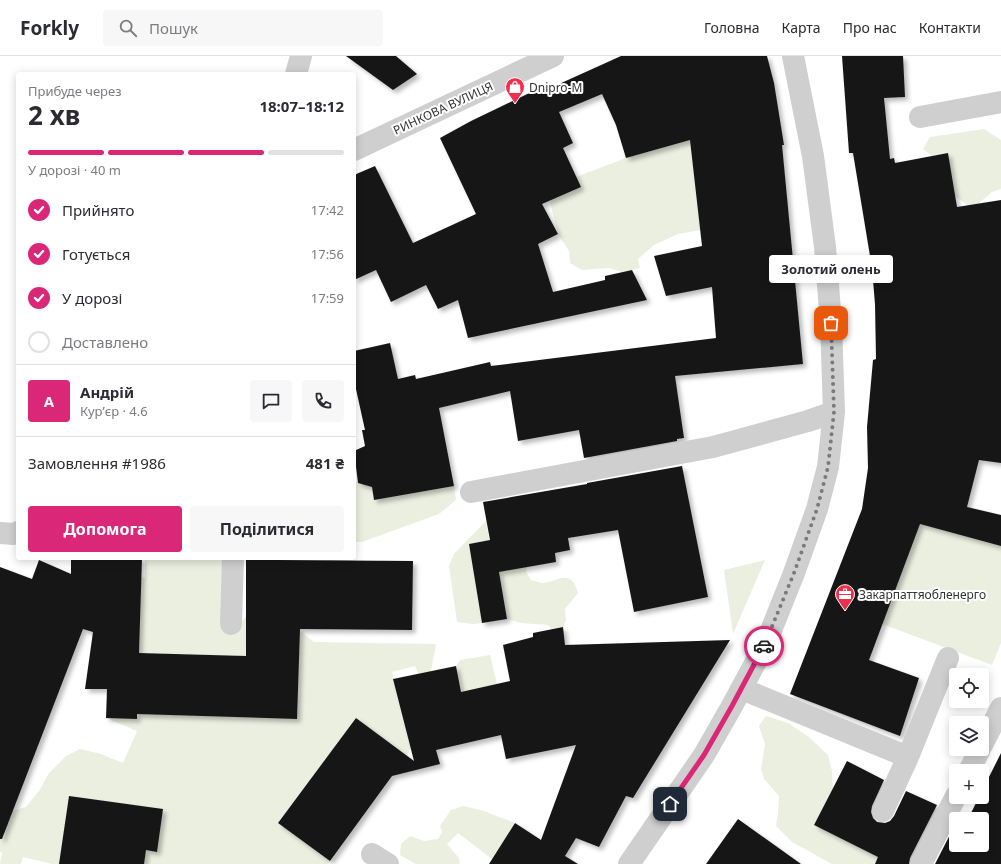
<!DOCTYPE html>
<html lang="uk">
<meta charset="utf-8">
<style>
body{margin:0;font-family:"Noto Sans",sans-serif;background:#f7f7f7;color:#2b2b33;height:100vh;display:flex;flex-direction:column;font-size:15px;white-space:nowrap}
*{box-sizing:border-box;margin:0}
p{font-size:13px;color:#7c7c81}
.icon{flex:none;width:22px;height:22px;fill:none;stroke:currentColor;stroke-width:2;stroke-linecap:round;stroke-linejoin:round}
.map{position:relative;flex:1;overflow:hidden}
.drawer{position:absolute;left:16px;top:16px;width:340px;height:488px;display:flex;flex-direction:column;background:#fff;border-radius:4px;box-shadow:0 2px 10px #0003}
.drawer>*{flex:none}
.tools{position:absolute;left:949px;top:612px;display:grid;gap:8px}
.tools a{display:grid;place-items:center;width:40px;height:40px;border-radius:4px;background:#fff;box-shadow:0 2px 10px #0003;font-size:20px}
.pin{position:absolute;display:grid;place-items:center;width:34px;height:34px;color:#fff;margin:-17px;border-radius:8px;box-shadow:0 2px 6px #0006}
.courier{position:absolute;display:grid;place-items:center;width:40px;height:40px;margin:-20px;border:3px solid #db2777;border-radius:50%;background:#fff;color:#222;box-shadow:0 1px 5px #0007}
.bubble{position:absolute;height:28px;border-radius:4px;background:#fff;box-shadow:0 2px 10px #0003;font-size:13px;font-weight:700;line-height:28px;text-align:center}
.summary em{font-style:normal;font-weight:700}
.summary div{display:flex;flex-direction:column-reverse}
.summary{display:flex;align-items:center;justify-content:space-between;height:68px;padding:0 12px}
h1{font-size:26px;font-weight:700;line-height:30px}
.bar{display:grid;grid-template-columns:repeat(4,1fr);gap:6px 4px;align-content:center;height:48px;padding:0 12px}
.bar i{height:5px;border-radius:3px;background:#e1e1e2}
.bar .active{background:#db2777}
.bar p{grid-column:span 4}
.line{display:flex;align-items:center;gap:10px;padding:0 12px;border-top:1px solid #e1e1e2}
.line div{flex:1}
.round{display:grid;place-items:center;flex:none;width:42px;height:42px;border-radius:4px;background:#f7f7f7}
ol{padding:0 12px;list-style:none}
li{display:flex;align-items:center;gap:12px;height:44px}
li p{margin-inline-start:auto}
li .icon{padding:4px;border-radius:50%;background:#db2777;color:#fff;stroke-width:4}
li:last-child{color:#7c7c81}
li i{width:22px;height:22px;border:2px solid #e1e1e2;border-radius:50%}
.primary-button{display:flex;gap:8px;margin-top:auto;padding:8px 12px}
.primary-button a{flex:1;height:46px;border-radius:4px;background:#db2777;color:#fff;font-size:16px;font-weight:700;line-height:46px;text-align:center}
.primary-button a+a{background:#f7f7f7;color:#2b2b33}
header{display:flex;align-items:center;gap:24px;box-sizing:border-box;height:56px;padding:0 20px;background:#fff;border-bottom:1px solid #e1e1e2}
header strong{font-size:19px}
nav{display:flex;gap:22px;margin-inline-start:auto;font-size:14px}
.search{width:280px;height:36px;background:#f7f7f7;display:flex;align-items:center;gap:10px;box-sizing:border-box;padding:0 14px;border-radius:4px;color:#7c7c81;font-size:15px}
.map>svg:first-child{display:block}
</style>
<header>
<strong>Forkly</strong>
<div class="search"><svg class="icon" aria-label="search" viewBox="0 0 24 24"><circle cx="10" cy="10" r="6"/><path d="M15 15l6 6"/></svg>Пошук</div>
<nav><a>Головна</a><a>Карта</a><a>Про нас</a><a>Контакти</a></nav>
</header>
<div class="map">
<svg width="1001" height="808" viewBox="0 0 1001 808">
<defs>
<filter id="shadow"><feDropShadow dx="3.5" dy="3.5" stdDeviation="2" flood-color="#0004"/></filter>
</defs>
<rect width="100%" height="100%" fill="#fff"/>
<!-- green -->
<path fill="#eaefe0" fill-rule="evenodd" d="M 984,73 L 1001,84 L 1001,133 L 992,136 L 978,148 L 967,149 L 955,140 L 948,98 L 932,100 L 923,93 L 930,81 Z
M 704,80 L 741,167 L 678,178 L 654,189 L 638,203 L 640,212 L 622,216 L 609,212 L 582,214 L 570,207 L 569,195 L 558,178 L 550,146 L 552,141 L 560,140 L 581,131 L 576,121 L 626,102 Z
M 354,425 L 372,431 L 374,444 L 454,430 L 456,444 L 439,458 L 362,486 L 354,486 Z
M 486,465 L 489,484 L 469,488 L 482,567 L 473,568 L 457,566 L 449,510 L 454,498 Z
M 920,468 L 1001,490 L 1001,587 L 992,609 L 882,568 Z
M 145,502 L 233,502 L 242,566 L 246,560 L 293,560 L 298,573 L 314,586 L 436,588 L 431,615 L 449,691 L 415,610 L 392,616 L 411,691 L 407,700 L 356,662 L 278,767 L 330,805 L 327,808 L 52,808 L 23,801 L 21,808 L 0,808 L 2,796 L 0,796 L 0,756 L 6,757 L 26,751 L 39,735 L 49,717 L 66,700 L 80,693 L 101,698 L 123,707 L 137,675 L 106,662 L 141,522 L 145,521 ZM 144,597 L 299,602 L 142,658 Z
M 765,504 L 733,578 L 724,514 Z
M 498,509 L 527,511 L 526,516 L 531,524 C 535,525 540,527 544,527 C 561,524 571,513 578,537 L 565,553 L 566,564 L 563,571 L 551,573 L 548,569 L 521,567 L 507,563 Z
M 490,599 L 497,628 L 479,632 L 484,655 L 467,659 L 456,610 L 460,604 Z
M 766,660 L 788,667 L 809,681 L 828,699 L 832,715 L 833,732 L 814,769 L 853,788 L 863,770 L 881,763 L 892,774 L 875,808 L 832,808 L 792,786 L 776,770 L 778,757 L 779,740 L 764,723 L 761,713 L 765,688 L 759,670 Z
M 463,750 L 481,754 L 515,767 L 492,803 L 458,777 L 447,788 L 459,802 L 460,808 L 416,808 L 400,799 L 401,788 L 410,780 L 424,785 L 438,783 L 442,776 L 440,770 L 451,754 Z"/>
<!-- building -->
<path fill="#191919" filter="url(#shadow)" d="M 346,0 L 396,0 L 417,18 L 393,34 Z
M 621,0 L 767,0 L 774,27 L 784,89 L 782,89 L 803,308 L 675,320 L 684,382 L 677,383 L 677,385 L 584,402 L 579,374 L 518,385 L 510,335 L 439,352 L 454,430 L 374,444 L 372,431 L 358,427 L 354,395 L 365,390 L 362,374 L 365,374 L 354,324 L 354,295 L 390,287 L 398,323 L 415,319 L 416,323 L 490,306 L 491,310 L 716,282 L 712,231 L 666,240 L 654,200 L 702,190 L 690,84 L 626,102 L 616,69 L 602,38 L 559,56 L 573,87 L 563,92 L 581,131 L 542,148 L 558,178 L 538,188 L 553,236 L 605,224 L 605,220 L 632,214 L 647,244 L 468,282 L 458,244 L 438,253 L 426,229 L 391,246 L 376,214 L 354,224 L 354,119 L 375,110 L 413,187 L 476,158 L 440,82 L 471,65 L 546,29 L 548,33 Z
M 842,0 L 903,0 L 905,41 L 884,42 L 890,103 L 894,102 L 895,107 L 948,97 L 957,151 L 1001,144 L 1001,407 L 979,404 L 967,451 L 1001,459 L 1001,490 L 920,468 L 869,604 L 919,622 L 900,680 L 790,638 L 862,453 L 868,412 L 867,371 L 873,304 L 876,303 L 875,248 L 872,212 L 853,97 L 849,97 Z
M 682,410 L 708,541 L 634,556 L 618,474 L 568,482 L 570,494 L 555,497 L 556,506 L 499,516 L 507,563 L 482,567 L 469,488 L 490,484 L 483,446 L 587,428 L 587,427 Z
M 71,502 L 142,502 L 139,597 L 246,600 L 246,502 L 277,502 L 277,504 L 413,505 L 412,574 L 300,573 L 297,663 L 137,658 L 137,663 L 106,662 L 107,633 L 85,633 L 93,576 L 83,573 L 2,783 L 0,783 L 0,511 L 32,523 L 39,504 L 71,518 Z
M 563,571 L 565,589 L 730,584 L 633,742 L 626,740 L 599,791 L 576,782 L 565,800 L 578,808 L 489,808 L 515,767 L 541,784 L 576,689 L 506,703 L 501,679 L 436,694 L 440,708 L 392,720 L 330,805 L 278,767 L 356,662 L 414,705 L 393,623 L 456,610 L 461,636 L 510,625 L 503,589 L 533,581 L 533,577 Z
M 1001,697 L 1001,808 L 935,808 L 956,767 L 956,789 L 982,789 L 982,763 L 968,763 L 979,741 L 982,741 L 982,735 Z
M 847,705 L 884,724 L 872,750 L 871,756 L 873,762 L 877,766 L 885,767 L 890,765 L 894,760 L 906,735 L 937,749 L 910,802 L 909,808 L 875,808 L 878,801 L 814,769 Z
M 69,740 L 163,753 L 157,796 L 146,794 L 144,808 L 59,808 Z
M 738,763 L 801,808 L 706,808 Z"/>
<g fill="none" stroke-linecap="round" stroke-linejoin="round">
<!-- minor -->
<path stroke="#cfcfcf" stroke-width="22" d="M 296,18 L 301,0
M 920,61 L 1001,46
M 354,94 L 553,0
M 471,436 L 713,391 L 808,365 L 834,356
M 0,477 L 14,478 L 18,476
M 231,568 L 233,502
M 742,633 L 908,701 L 948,602
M 982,689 L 1001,652
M 969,715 L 980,693
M 883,755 L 908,701
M 372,798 L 388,808
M 629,808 L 704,699 L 732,650 L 766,587 L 794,517 L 817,453 L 828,411 L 834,356 L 831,267 L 825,191 L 813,100 L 793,0
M 921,808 L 956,740"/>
</g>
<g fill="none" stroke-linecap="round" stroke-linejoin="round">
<!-- done -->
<path stroke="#7a7a7a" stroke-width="4" stroke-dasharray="0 7.2" d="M 764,590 L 794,517 L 817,453 L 828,411 L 834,356 L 831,267"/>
<!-- route -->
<path stroke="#db2777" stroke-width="5" d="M 670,748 L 704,699 L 732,650 L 764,590"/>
</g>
<!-- icons -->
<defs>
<symbol id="shop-pin" viewBox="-11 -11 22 30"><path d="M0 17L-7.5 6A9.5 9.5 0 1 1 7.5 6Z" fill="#ee304e" stroke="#fff"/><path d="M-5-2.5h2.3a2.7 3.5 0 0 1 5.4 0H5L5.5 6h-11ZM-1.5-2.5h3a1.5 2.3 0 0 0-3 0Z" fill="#fff"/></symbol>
<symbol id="office-pin" viewBox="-11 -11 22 30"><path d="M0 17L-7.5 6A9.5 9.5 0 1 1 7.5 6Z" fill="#ee304e" stroke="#fff"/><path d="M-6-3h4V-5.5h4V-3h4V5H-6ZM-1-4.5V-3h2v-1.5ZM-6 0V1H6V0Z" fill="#fff"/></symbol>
</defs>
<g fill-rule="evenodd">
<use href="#shop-pin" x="504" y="20" width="22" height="30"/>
<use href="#office-pin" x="834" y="527" width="22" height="30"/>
</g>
<g text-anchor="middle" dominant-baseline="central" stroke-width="4" stroke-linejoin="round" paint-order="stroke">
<!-- poi labels -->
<g font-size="12" fill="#323232" stroke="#fff" text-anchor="start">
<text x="529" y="31">Dnipro-M</text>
<text x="859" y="538">Закарпаттяобленерго</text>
</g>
<!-- street labels -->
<g font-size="12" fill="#323232" stroke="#fff">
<text transform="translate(443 52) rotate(-25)">РИНКОВА ВУЛИЦЯ</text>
</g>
</g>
</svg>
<div class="tools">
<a><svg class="icon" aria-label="locate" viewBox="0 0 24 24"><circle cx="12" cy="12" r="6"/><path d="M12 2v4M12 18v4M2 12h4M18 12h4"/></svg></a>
<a><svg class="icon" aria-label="layers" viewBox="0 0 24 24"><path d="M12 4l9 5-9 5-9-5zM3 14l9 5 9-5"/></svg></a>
<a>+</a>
<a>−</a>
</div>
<div class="pin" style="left:831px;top:267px;background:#ea580c"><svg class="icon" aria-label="bag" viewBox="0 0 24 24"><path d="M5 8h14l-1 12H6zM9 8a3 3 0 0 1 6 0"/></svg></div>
<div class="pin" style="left:670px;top:748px;background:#1f2937"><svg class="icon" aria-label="home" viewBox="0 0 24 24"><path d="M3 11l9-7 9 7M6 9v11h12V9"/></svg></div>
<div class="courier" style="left:764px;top:590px"><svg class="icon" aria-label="car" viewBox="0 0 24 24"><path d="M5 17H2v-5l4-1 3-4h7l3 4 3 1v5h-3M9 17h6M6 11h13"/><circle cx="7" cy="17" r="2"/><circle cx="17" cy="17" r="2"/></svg></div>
<div class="bubble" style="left:769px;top:199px;width:124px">Золотий олень</div>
<section class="drawer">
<div class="summary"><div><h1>2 хв</h1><p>Прибуде через</p></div><em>18:07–18:12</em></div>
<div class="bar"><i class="active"></i><i class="active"></i><i class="active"></i><i></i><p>У дорозі · 40 m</p></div>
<ol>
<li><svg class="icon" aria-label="check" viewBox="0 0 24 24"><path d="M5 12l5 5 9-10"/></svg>Прийнято<p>17:42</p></li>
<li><svg class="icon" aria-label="check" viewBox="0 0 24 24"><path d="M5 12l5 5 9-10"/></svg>Готується<p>17:56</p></li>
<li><svg class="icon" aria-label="check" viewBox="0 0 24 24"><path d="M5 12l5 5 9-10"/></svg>У дорозі<p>17:59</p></li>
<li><i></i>Доставлено</li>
</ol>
<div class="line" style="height:72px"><b class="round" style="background:#db2777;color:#fff">А</b><div><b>Андрій</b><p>Кур’єр · 4.6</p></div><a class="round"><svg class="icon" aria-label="chat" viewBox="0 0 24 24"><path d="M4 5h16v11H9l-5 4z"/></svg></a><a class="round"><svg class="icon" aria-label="phone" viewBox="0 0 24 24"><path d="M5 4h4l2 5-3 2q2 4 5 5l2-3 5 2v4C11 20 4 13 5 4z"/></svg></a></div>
<div class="line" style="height:52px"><div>Замовлення #1986</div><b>481 ₴</b></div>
<div class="primary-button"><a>Допомога</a><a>Поділитися</a></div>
</section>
</div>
